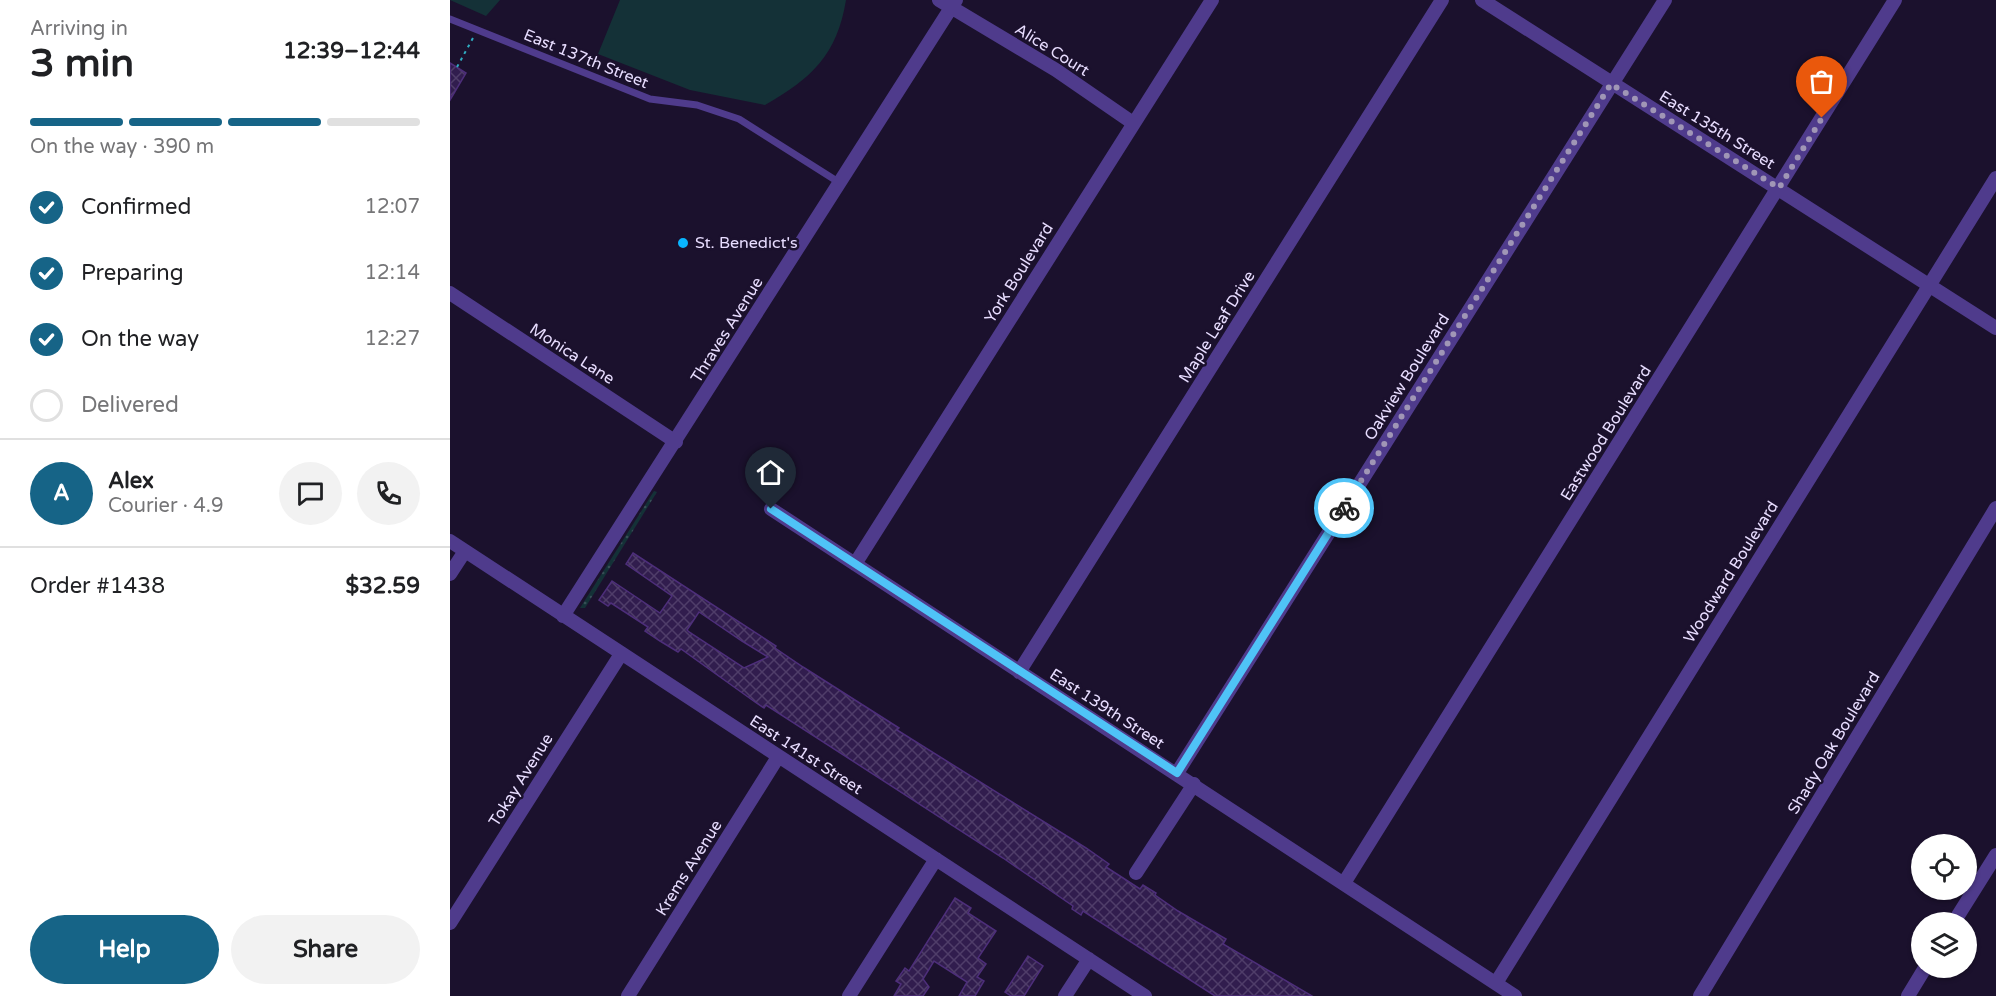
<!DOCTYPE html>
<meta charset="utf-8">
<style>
body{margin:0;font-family:"Varela Round",sans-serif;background:#f2f2f2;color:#202124;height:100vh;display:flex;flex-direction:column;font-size:22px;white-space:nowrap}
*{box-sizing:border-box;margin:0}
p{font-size:20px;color:#757577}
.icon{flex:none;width:33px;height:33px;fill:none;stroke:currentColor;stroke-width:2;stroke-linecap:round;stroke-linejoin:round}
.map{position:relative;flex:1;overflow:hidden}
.panel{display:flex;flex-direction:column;background:#fff;width:450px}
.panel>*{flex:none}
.fabs{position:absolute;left:1461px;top:834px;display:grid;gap:12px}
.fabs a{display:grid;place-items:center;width:66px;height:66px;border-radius:50%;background:#fff;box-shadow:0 2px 4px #0004;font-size:30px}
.pin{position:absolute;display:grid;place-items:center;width:51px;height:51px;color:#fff;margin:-62px -26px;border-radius:50% 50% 50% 0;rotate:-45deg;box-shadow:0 0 6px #0007}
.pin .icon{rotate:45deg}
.courier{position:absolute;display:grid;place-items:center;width:60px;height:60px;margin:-30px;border:4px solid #4fc3f7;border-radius:50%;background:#fff;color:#222;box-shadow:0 2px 8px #0007}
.summary em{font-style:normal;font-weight:700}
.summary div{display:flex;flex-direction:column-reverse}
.summary{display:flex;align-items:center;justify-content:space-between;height:102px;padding:0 30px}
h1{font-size:39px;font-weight:700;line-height:45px}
.bar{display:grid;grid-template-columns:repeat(4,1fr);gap:9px 6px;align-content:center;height:72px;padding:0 30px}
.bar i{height:8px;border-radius:4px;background:#e0e0e0}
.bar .active{background:#166487}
.bar p{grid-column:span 4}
.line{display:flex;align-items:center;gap:15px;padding:0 30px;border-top:2px solid #e0e0e0}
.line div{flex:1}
.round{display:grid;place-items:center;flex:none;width:63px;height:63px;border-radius:32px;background:#f2f2f2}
ol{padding:0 30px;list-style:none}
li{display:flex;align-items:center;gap:18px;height:66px}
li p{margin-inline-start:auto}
li .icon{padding:6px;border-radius:50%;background:#166487;color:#fff;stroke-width:4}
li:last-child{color:#757577}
li i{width:33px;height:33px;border:3px solid #e0e0e0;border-radius:50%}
.cta{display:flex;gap:12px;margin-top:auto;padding:12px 30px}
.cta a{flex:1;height:69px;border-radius:36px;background:#166487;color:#fff;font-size:24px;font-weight:700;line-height:69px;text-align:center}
.cta a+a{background:#f2f2f2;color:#202124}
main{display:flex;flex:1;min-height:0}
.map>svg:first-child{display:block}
</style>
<main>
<section class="panel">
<div class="summary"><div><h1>3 min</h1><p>Arriving in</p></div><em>12:39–12:44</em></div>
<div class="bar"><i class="active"></i><i class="active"></i><i class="active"></i><i></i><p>On the way · 390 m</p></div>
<ol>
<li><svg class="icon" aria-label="check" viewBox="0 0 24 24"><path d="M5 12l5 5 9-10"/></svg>Confirmed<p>12:07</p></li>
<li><svg class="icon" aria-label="check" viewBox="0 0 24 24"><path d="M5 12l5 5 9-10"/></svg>Preparing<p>12:14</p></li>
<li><svg class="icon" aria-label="check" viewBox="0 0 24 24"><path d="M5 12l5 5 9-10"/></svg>On the way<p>12:27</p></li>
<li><i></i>Delivered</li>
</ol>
<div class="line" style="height:108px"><b class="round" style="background:#166487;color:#fff">A</b><div><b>Alex</b><p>Courier · 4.9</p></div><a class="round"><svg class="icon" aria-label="chat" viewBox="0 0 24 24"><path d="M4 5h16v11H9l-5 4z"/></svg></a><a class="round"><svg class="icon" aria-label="phone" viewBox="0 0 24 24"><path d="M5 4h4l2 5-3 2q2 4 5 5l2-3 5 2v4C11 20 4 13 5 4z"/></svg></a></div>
<div class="line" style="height:78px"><div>Order #1438</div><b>$32.59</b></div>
<div class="cta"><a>Help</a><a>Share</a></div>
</section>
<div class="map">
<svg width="1546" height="996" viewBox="0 0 1546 996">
<defs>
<pattern id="grass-dots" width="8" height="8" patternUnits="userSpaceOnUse" patternTransform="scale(1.5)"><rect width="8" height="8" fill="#143137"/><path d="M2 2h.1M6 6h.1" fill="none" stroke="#364e55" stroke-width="1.8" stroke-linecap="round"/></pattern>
<pattern id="building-cross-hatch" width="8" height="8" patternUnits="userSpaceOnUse" patternTransform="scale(1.5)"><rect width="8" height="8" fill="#311d4e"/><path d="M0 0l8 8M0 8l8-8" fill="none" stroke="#4f3d69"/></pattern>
</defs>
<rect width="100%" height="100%" fill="#1b112d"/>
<!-- grass -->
<path fill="url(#grass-dots)" d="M 204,491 L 207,492 L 135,608 L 130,608 Z"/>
<!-- pitch -->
<path fill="#143137" d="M 0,0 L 50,0 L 36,16 Z
M 170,0 L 396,0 C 387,55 362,78 315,105 L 240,90 L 148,54 Z"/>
<!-- building -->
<path fill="url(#building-cross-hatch)" stroke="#4d2e7a" stroke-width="1.5" fill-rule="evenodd" d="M 0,63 L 16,73 L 0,100 Z
M 183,553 L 326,646 L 325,648 L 353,667 L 449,728 L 447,730 L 636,848 L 659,864 L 656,867 L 690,889 L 693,885 L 706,893 L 705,895 L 728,911 L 776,939 L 773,944 L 862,996 L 765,996 L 633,911 L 631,915 L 622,909 L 623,906 L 553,858 L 316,705 L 314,708 L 305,702 L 231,649 L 228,652 L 210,641 L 195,631 L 198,627 L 161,603 L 158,606 L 149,600 L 162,581 L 210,613 L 222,596 L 176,564 ZM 249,612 L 292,641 L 318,657 L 294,668 L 239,632 L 237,630 Z
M 505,898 L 521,908 L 518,913 L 546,931 L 528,958 L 536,964 L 527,977 L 534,981 L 525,996 L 509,996 L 517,982 L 484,961 L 473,979 L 479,987 L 473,996 L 444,996 L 451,984 L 446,981 L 455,968 L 459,971 Z
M 578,956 L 593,966 L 574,996 L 561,996 L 555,992 Z"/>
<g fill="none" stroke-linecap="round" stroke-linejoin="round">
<!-- path -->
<path stroke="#2facc1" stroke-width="2" stroke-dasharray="3 4.5" stroke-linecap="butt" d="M 7,67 L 23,38"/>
<!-- lane -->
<path stroke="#4f3b8c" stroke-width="7" d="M 0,19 L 200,99 L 247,105 L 289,119 L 390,183"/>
<!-- street -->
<path stroke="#4f3b8c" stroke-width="14" d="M 489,0 L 606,70 L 683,123
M 1032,0 L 1546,328
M 0,293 L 226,442
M 321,509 L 1065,996
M 0,541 L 695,996
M 405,564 L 762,0
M 0,574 L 15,551
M 113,616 L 506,0
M 569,672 L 992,0
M 727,773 L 1215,0
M 686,873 L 744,784
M 894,883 L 1445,0
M 1504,922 L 1546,855
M 0,923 L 171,654
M 1046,983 L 1546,178
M 178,996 L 328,757
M 399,996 L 486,859
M 615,996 L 639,959
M 1250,996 L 1546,508
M 1458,996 L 1475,968"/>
</g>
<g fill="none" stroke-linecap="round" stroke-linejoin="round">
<!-- done -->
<path stroke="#a096b6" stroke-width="6" stroke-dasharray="0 10.8" d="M 894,508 L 1161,84 L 1329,188 L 1372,118"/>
<!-- route -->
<path stroke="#4fc3f7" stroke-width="8" d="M 321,509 L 727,773 L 894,508"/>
</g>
<!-- markers -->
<circle fill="#09b5ff" stroke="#1b112d" stroke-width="2" cx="233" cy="243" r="6"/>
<g text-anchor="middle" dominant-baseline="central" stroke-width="5" stroke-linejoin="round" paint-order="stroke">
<!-- street labels -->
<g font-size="16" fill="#e8ddff" stroke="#1b112d">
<text transform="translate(602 50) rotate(32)">Alice Court</text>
<text transform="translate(136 59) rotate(22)">East 137th Street</text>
<text transform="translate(1267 130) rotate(32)">East 135th Street</text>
<text transform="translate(569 273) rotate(-58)">York Boulevard</text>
<text transform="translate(767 327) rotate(-58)">Maple Leaf Drive</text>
<text transform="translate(277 330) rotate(-58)">Thraves Avenue</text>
<text transform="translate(122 354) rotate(33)">Monica Lane</text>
<text transform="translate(957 377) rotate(-58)">Oakview Boulevard</text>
<text transform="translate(1156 433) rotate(-58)">Eastwood Boulevard</text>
<text transform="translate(1281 572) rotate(-58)">Woodward Boulevard</text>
<text transform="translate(657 709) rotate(33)">East 139th Street</text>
<text transform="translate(1384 743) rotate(-59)">Shady Oak Boulevard</text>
<text transform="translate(356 755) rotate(33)">East 141st Street</text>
<text transform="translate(71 780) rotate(-58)">Tokay Avenue</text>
<text transform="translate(239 868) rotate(-58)">Krems Avenue</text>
</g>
<!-- poi labels -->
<g font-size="16" fill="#e8ddff" stroke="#1b112d" text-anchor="start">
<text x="245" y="243">St. Benedict's</text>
</g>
</g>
</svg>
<div class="fabs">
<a><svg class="icon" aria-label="locate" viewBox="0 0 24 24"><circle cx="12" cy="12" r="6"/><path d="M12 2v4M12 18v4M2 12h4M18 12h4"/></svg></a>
<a><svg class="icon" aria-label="layers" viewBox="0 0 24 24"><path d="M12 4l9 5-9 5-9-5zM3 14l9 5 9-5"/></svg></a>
</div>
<div class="pin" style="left:1372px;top:118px;background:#ea580c"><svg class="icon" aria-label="bag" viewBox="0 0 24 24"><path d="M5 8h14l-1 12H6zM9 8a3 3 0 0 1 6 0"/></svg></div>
<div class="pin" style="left:321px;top:509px;background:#1f2937"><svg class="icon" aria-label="home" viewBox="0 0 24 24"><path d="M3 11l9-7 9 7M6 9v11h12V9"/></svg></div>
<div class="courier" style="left:894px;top:508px"><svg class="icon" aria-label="bike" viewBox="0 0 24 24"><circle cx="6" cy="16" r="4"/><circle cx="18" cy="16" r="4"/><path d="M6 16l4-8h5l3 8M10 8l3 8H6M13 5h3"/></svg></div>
</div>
</main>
